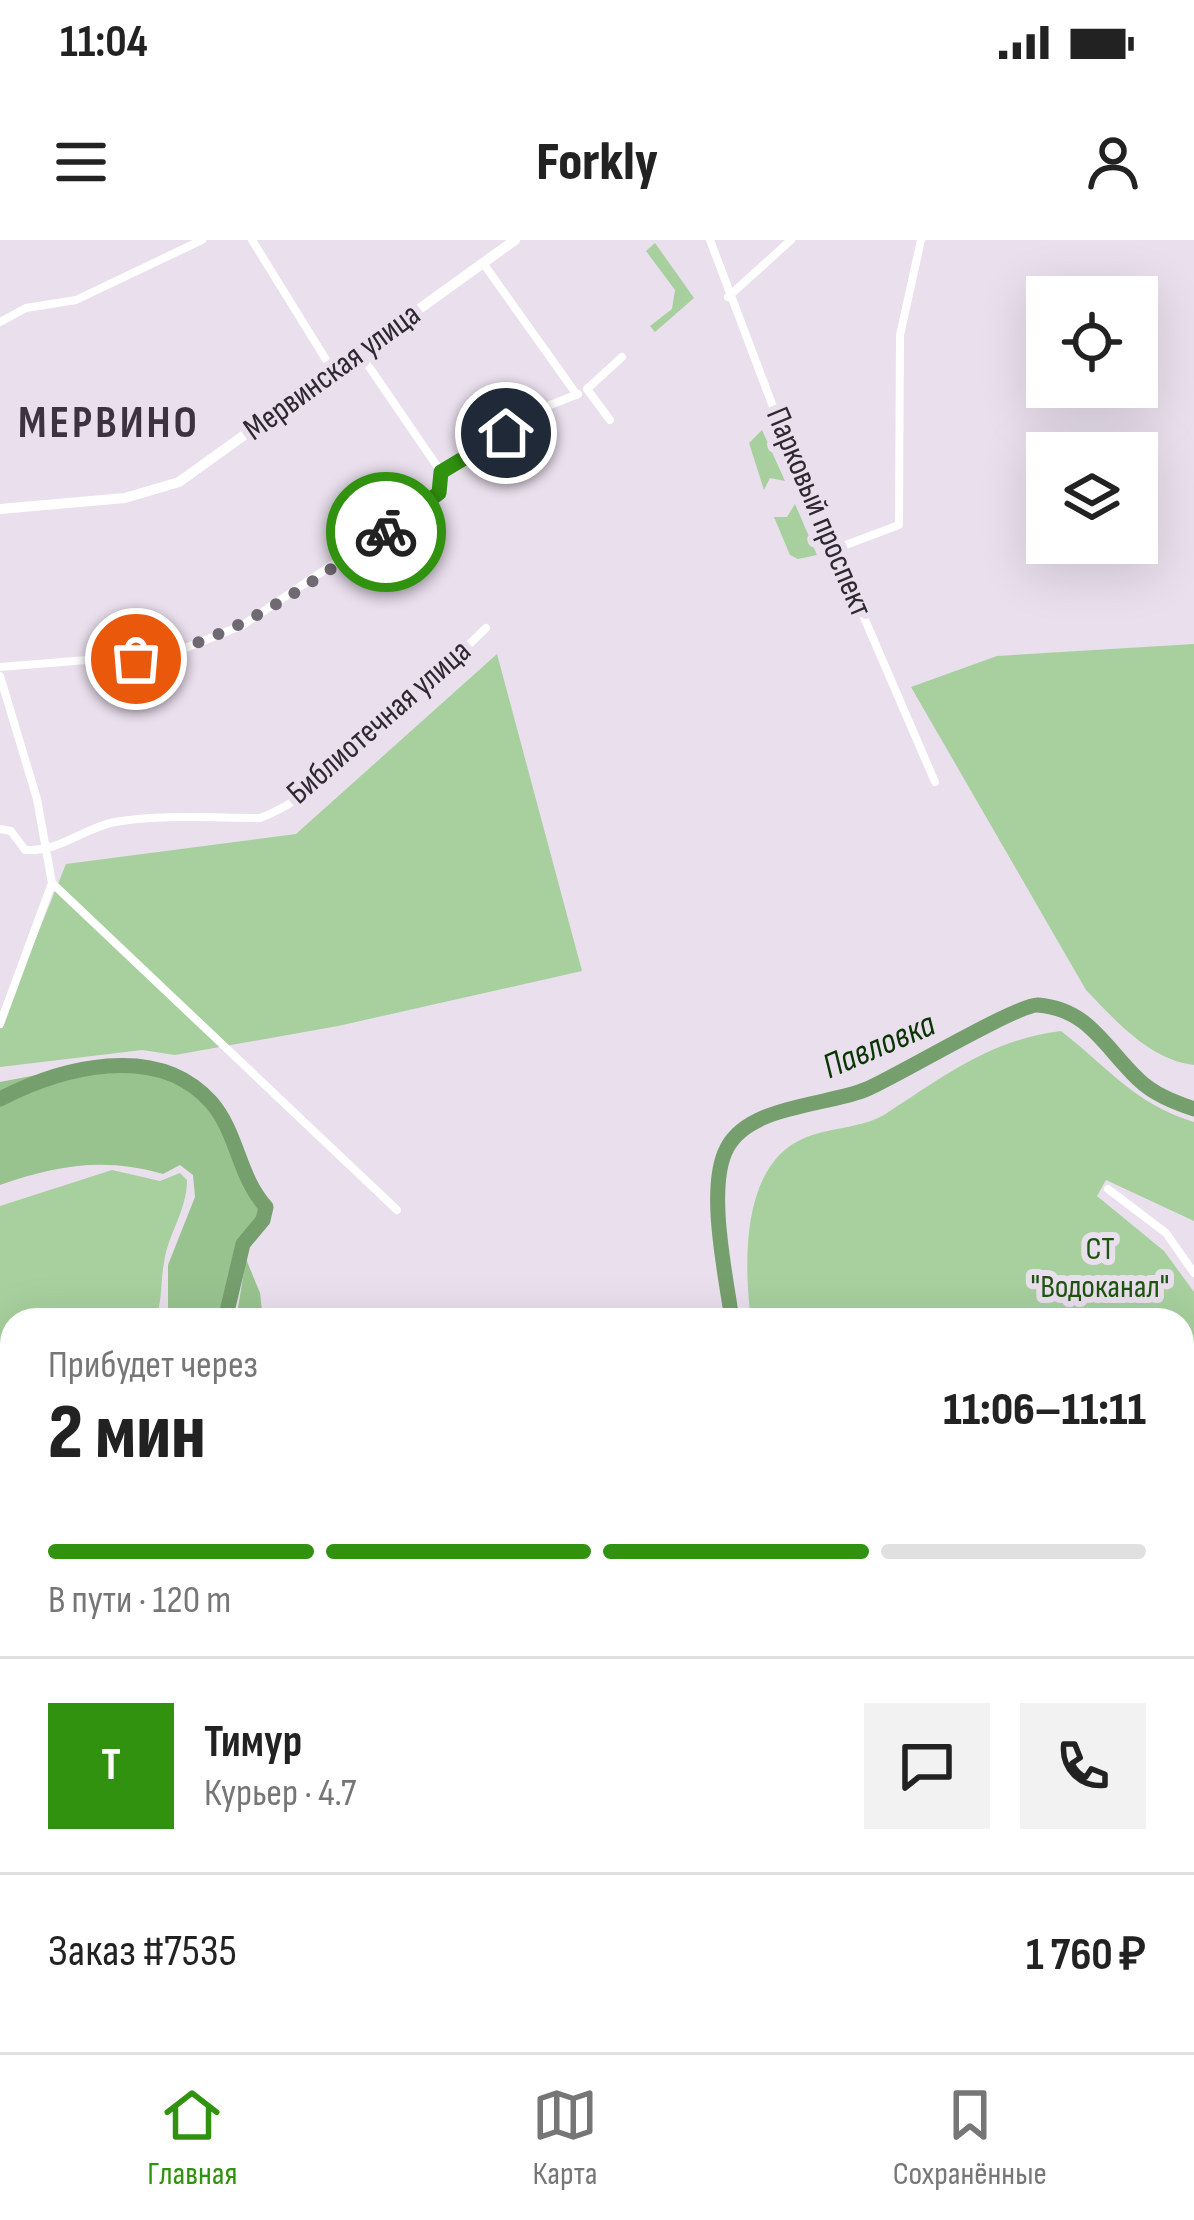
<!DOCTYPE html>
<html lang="ru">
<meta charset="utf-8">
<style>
body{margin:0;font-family:"Sofia Sans Condensed",sans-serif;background:#f2f2f2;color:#222;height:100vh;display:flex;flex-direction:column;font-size:45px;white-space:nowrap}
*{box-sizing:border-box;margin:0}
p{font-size:39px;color:#767676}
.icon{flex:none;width:66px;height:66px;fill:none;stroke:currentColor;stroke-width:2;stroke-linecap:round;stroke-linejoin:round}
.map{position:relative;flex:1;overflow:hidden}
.details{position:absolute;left:0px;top:1068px;width:1194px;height:744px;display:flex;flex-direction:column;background:#fff;border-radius:36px 36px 0 0;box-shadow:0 12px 48px #0002}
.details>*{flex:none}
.fabs{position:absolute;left:1026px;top:36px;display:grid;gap:24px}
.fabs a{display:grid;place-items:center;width:132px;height:132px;border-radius:0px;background:#fff;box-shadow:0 12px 48px #0002;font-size:60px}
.pin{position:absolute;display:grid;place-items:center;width:102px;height:102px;color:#fff;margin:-51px;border:6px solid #fff;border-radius:50%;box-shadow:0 3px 12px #0007}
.courier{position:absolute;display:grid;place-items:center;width:120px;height:120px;margin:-60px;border:9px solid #31920f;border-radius:50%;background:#fff;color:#222;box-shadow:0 3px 15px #0007}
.head em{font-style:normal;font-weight:800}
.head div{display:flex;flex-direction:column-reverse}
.head{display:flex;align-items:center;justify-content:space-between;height:204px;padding:0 48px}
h1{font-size:78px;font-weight:800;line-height:90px}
.bar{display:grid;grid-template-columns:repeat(4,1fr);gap:18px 12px;align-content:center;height:144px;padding:0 48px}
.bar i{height:15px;border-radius:9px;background:#e0e0e0}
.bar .selected{background:#31920f}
.bar p{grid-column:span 4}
.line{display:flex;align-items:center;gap:30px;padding:0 48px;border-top:3px solid #e0e0e0}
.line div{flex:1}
.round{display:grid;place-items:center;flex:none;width:126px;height:126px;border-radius:0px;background:#f2f2f2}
.status{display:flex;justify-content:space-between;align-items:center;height:84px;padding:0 60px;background:#fff;direction:ltr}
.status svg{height:33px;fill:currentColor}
header{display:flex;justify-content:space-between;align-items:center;height:156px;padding:0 48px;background:#fff;font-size:54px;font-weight:800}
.tab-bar{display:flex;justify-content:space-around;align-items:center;height:168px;border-top:3px solid #e0e0e0;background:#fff;font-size:33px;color:#767676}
.tab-bar a{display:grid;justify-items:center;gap:6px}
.tab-bar .selected{color:#31920f}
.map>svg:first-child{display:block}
</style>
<div class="status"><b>11:04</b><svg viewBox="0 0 49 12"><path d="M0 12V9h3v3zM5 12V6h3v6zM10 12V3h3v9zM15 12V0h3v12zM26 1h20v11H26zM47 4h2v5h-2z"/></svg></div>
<header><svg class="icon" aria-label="menu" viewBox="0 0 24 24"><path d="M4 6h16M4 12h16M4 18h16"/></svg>Forkly<svg class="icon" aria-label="person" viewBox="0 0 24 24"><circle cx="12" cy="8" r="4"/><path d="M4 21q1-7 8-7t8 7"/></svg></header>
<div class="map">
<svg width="1194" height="1812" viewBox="0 0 1194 1812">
<rect width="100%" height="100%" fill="#e9dfed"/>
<!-- built -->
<path fill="#dfd0e5" d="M 1182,1731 L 1194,1739 L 1194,1812 L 831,1812 L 855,1800 L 1182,1800 Z"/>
<!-- green -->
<path fill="#a7d09e" d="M 655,3 L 694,58 L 655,92 L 650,86 L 672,69 L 675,50 L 646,11 Z
M 762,190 L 785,241 L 770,238 L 764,250 L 749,203 Z
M 795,264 L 817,315 L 798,319 L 790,315 L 774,277 L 787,277 Z
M 1194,404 L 1194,825 C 1150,820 1116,781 1086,750 L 911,447 L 997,416 Z
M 497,414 L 582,731 L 338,786 L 175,815 L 142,810 L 0,827 L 0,787 L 66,624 L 296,594 Z
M 1061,791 C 1109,828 1133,863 1194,882 L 1194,981 L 1106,940 L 1097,956 L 1164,1011 L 1194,1052 L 1194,1374 L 1182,1383 L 1182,1080 L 751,1080 C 744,1024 740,922 807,897 C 832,887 864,888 887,873 C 944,836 992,799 1061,791 Z
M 112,930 L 160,941 L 180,933 L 187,940 C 187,971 168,993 164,1023 C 160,1044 163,1060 155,1080 L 12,1080 L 12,1521 L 0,1532 L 0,966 Z"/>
<!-- forest -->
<path fill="#98c38f" d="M 89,825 C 150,827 191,830 224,887 C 228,894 236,903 238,911 C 243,932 250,950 266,967 L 263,980 L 243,1004 L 225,1080 L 168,1080 L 168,1025 L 195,957 L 193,935 L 180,925 L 163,934 C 104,917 57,925 0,945 L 0,842 Z
M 246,1019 L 260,1053 L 263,1080 L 236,1080 Z"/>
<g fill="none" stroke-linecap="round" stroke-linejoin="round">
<!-- river -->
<path stroke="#759f6c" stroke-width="15" d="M 0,859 C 60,828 157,801 211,862 C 238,893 238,936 266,967 L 263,980 L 243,1004 L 225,1080
M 732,1080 C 726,1036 706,947 727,908 C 749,865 827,866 867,849 C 899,835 1018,764 1038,765 C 1089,769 1105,808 1138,839 C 1153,854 1174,862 1194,869
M 0,1628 L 12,1615"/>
<!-- street -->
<path stroke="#fff" stroke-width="8" d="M 252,0 L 333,131
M 710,0 L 772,164 L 935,542
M 483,23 L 577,155
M 728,57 L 791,0
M 0,82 L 26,68 L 76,60 L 202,0
M 535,171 L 578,154
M 610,180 L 587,149 L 622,117
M 441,232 L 506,193
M 835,309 L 899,285 L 900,95 L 921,0
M 0,427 L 173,413 L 243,385 L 439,253 L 441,232 L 359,112
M 0,436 L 37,559 L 52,643 L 0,784
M 0,589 L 11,591 L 25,610 C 61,612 83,588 115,582 C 162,574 213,578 260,578 C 328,554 431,440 486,388
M 52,643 L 397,970
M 1108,949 L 1166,993 L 1194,1033
M 1182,1390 L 1194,1381
M 1182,1567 L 1194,1579
M 691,1800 L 698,1812"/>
<!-- secondary -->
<path stroke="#fff" stroke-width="10" d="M 0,269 L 125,258 L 179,242 L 515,0"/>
<!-- primary -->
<path stroke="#fff" stroke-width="12" d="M 1182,1611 L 1194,1603
M 768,1812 L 793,1800"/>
</g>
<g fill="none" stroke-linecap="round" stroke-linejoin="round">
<!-- done -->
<path stroke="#6f6971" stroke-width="12" stroke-dasharray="0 21.6" d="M 136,419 C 231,404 307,344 386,292"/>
<!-- route -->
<path stroke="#31920f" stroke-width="15" d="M 386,292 L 439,253 L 441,232 L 506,193"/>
</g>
<g text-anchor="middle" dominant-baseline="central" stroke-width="12" stroke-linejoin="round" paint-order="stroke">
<!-- street labels -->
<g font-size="33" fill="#2d292e" stroke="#e9dfed">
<text transform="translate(332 132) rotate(-36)">Мервинская улица</text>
<text transform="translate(819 272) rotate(67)">Парковый проспект</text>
<text transform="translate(379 482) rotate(-41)">Библиотечная улица</text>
</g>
<!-- park labels -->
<g font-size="33" fill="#1e550e" stroke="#e9dfed">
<text x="1100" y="1009">СТ<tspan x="1100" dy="38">"Водоканал"</tspan></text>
</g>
<!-- water labels -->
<g font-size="36" font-style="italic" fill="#093500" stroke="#e9dfed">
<text transform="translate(879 806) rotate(-23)">Павловка</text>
</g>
<!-- district labels -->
<g font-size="45" font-weight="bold" letter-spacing="3" fill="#3b333e" stroke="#e9dfed">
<text x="109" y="183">МЕРВИНО</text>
</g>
</g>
</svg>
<div class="fabs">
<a><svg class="icon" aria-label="locate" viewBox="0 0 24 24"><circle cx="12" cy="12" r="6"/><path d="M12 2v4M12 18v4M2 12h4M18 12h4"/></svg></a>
<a><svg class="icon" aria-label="layers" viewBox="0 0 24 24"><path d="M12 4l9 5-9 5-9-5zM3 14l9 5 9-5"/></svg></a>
</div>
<div class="pin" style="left:136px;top:419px;background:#ea580c"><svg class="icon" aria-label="bag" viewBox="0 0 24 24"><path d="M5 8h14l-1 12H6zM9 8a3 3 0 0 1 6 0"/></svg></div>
<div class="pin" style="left:506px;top:193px;background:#1f2937"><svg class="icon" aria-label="home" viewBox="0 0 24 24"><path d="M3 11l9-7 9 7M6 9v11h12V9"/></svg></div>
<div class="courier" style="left:386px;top:292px"><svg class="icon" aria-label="bike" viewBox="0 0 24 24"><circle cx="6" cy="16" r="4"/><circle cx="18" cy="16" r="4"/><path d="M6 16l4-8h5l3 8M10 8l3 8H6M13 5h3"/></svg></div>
<section class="details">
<div class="head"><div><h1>2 мин</h1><p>Прибудет через</p></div><em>11:06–11:11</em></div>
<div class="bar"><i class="selected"></i><i class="selected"></i><i class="selected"></i><i></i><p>В пути · 120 m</p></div>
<div class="line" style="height:216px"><b class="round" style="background:#31920f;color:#fff">Т</b><div><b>Тимур</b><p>Курьер · 4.7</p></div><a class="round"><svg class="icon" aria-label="chat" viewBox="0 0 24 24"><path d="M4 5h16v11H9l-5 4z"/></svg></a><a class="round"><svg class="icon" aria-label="phone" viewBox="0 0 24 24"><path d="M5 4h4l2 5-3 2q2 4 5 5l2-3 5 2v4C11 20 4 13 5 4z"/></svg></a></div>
<div class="line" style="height:156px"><div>Заказ #7535</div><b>1 760 ₽</b></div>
</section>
</div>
<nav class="tab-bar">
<a class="selected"><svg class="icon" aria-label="home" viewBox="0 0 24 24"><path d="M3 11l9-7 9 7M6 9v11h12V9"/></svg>Главная</a>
<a><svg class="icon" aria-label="map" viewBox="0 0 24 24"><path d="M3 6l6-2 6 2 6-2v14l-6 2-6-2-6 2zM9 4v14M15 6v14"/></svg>Карта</a>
<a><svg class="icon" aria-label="saved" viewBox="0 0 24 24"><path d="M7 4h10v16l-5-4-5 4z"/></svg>Сохранённые</a>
</nav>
